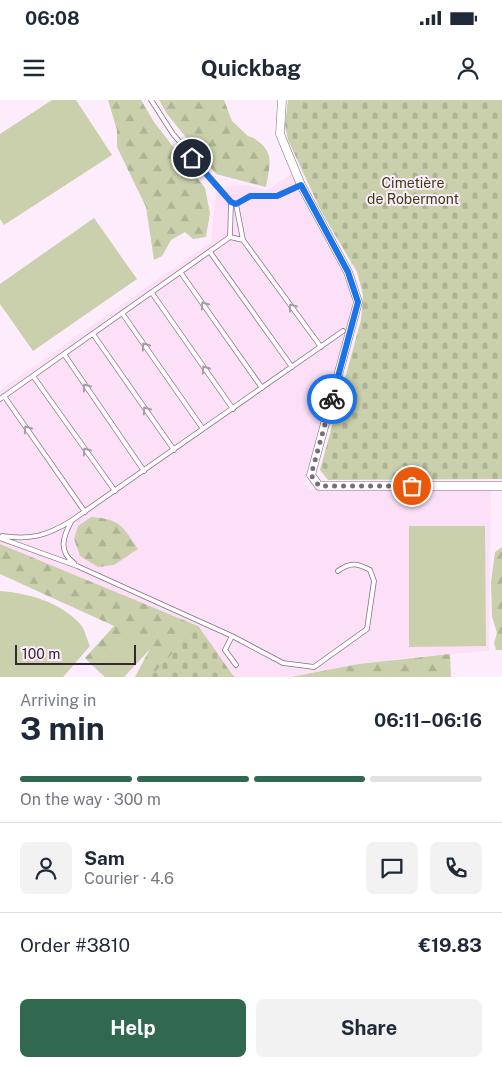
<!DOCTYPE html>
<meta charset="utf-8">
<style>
body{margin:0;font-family:"Public Sans",sans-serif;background:#f2f2f3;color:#1f2937;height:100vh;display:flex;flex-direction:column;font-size:19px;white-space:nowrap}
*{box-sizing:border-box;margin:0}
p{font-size:16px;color:#747a83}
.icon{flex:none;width:28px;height:28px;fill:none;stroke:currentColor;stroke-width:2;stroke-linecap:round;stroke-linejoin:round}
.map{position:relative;height:577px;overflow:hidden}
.drawer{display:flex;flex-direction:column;background:#fff;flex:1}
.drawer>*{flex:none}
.scale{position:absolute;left:15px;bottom:12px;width:121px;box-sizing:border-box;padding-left:5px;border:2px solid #342933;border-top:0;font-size:14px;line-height:18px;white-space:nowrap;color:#342933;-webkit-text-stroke:4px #fdecfb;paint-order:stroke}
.pin{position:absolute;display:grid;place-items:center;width:42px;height:42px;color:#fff;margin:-21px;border:2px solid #fff;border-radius:50%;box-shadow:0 1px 5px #0007}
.courier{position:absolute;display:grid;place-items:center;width:50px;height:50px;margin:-25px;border:4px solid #1a73e8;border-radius:50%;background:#fff;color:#222;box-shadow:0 1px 6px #0007}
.summary em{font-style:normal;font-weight:700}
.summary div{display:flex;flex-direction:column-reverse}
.summary{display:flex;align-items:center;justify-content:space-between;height:85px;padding:0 20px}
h1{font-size:32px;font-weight:700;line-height:38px}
.bar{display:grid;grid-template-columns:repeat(4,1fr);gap:8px 5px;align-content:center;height:60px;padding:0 20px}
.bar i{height:6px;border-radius:4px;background:#e0e1e3}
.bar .current{background:#316950}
.bar p{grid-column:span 4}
.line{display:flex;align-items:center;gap:12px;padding:0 20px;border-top:1px solid #e0e1e3}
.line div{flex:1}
.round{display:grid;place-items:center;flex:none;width:52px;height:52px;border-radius:8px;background:#f2f2f3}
.action{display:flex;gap:10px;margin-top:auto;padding:10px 20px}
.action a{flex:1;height:58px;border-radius:8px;background:#316950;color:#fff;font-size:20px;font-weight:700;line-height:58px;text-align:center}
.action a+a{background:#f2f2f3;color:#1f2937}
.status{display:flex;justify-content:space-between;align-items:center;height:35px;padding:0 25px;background:#fff;direction:ltr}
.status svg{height:14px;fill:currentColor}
header{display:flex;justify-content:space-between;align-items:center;height:65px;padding:0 20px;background:#fff;font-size:22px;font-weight:700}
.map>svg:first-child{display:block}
</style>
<div class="status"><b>06:08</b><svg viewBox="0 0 49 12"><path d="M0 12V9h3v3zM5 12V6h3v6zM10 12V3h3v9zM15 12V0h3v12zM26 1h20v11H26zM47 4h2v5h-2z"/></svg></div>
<header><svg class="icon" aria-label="menu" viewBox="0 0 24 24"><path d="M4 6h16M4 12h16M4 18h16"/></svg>Quickbag<svg class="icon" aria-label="person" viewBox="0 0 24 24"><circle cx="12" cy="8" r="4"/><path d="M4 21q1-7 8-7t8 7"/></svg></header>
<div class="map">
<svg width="502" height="577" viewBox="0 0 502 577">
<defs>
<pattern id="forest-firs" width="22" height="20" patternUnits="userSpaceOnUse" patternTransform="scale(1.25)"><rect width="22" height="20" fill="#cad0ab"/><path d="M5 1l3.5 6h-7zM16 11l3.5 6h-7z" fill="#aeb394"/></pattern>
<pattern id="cemetery-stones" width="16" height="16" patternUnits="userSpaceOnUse" patternTransform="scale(1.25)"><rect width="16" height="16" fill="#cad0ab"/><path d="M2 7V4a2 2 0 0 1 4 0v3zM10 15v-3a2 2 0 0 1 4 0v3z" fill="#aeb394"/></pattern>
</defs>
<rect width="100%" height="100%" fill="#fdecfb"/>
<!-- built -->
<path fill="#fce0f8" d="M 292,74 L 313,117 L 345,172 L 353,199 L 351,218 L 304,384 L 310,389 L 328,390 L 491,389 L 489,551 L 403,558 L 291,577 L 234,577 L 198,526 L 0,444 L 0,290 L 211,142 L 216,93 L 225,86 L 245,85 L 267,90 Z"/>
<!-- green -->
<path fill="#cad0ab" d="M 52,0 L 76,0 L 112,55 L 4,125 L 0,119 L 0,34 Z
M 94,118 L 137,179 L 33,251 L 0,204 L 0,184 Z
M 409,426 L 485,426 L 486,546 L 409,547 Z
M 0,491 C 28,493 61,502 81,525 C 85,530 87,540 90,546 L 63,577 L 0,577 Z
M 131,527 L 152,547 L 124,577 L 105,577 L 94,567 Z"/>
<!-- forest -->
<path fill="url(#forest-firs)" d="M 108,0 L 141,0 L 154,22 L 205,88 L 210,113 L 206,137 L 193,139 L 185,132 L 171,140 L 162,156 L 154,160 L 146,107 L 117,47 L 117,30 Z
M 159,0 L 224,0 L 232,21 L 248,36 C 253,37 255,39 259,42 C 275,54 269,69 266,87 L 216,74 L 167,14 Z
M 91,417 C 121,419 122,426 138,449 L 114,465 L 98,467 L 80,456 L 74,439 L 78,426 Z
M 0,444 L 198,526 L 234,577 L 135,577 L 151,547 L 131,528 L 94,567 L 85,558 L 114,526 L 0,474 Z
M 502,447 L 502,550 L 496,550 L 494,543 L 497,533 L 492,516 L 491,482 L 495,452 Z
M 450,554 L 451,577 L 291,577 L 359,564 Z"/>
<!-- cemetery -->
<path fill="url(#cemetery-stones)" d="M 288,0 L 502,0 L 502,379 L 328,380 L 320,370 L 361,220 L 363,195 L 357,172 L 321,111 L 288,40 L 285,25 Z
M 198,526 L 234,577 L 150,577 Z"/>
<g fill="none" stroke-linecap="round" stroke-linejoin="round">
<defs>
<path id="service" d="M 151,0 L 173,34 L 231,102 L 236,104 L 251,96 L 277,96 L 301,85
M 236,104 L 243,140 L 321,247
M 230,137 L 231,102
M 210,152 L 292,267
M 181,173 L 262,288
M 152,193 L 233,309
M 122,213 L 203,329
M 93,234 L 174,350
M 64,254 L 144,371
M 33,276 L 115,391
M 4,296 L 85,412
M 0,299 L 230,137 L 243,140
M 71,422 C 63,437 58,451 74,463
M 2,436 C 31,440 46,436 71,421 L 343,231
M 0,438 L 77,466 L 232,536 L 283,563 L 314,567 L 367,529 L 374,481 L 370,470 C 357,463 350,462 338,471
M 232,536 L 225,550 L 236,565"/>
<path id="minor" d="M 282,0 L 280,34 L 301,85 L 348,172 L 358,202 L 311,375 L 319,386 L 502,386"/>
</defs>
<!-- service casing -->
<use href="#service" stroke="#876e84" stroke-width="5.5"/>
<!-- minor casing -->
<use href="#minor" stroke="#876e84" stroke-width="9"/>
<!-- service -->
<use href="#service" stroke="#fff" stroke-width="4"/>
<!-- minor -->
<use href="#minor" stroke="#fff" stroke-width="8"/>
</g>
<!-- one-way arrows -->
<defs><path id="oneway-chevron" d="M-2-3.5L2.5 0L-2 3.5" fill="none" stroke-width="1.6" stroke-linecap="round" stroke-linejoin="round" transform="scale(1.25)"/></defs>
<g stroke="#a49fa3">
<use href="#oneway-chevron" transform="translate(204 205) rotate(-125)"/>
<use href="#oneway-chevron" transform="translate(292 207) rotate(-126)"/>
<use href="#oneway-chevron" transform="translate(145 246) rotate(-125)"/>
<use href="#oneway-chevron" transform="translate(205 269) rotate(-125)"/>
<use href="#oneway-chevron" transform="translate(86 287) rotate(-125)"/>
<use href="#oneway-chevron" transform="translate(146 310) rotate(-125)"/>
<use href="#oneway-chevron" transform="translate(27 329) rotate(-125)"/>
<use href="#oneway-chevron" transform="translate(86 351) rotate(-125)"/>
</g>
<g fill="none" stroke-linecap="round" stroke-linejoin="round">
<!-- done -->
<path stroke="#7a6d79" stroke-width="5" stroke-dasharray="0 9" d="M 332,299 L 311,375 L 319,386 L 412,386"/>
<!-- route -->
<path stroke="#1a73e8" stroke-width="6" d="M 192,58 L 231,102 L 236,104 L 250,96 L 277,96 L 301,85 L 348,172 L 358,202 L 332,299"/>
</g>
<g text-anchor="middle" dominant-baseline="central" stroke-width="4" stroke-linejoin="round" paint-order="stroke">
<!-- park labels -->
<g font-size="14" fill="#3a3e0f" stroke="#fdecfb">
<text x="413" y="83">Cimetière<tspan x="413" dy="16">de Robermont</tspan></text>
</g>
</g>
</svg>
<div class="scale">100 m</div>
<div class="pin" style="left:412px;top:386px;background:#ea580c"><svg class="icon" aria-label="bag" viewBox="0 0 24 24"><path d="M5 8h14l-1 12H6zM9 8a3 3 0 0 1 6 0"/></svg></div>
<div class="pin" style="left:192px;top:58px;background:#1f2937"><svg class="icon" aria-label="home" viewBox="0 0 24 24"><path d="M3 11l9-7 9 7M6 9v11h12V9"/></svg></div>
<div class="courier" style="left:332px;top:299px"><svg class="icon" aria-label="bike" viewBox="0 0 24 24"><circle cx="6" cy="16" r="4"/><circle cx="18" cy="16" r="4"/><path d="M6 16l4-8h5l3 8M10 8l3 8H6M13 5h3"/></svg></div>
</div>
<section class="drawer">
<div class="summary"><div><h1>3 min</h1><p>Arriving in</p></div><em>06:11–06:16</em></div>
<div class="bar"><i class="current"></i><i class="current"></i><i class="current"></i><i></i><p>On the way · 300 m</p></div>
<div class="line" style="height:90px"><a class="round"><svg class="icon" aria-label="person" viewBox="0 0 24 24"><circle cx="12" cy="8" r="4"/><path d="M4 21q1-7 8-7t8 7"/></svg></a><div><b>Sam</b><p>Courier · 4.6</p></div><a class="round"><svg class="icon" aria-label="chat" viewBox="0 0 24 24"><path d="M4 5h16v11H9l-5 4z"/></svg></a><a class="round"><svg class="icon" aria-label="phone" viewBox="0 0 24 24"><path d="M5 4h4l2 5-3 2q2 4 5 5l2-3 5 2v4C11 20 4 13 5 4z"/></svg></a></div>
<div class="line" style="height:65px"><div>Order #3810</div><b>€19.83</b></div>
<div class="action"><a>Help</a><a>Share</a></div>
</section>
